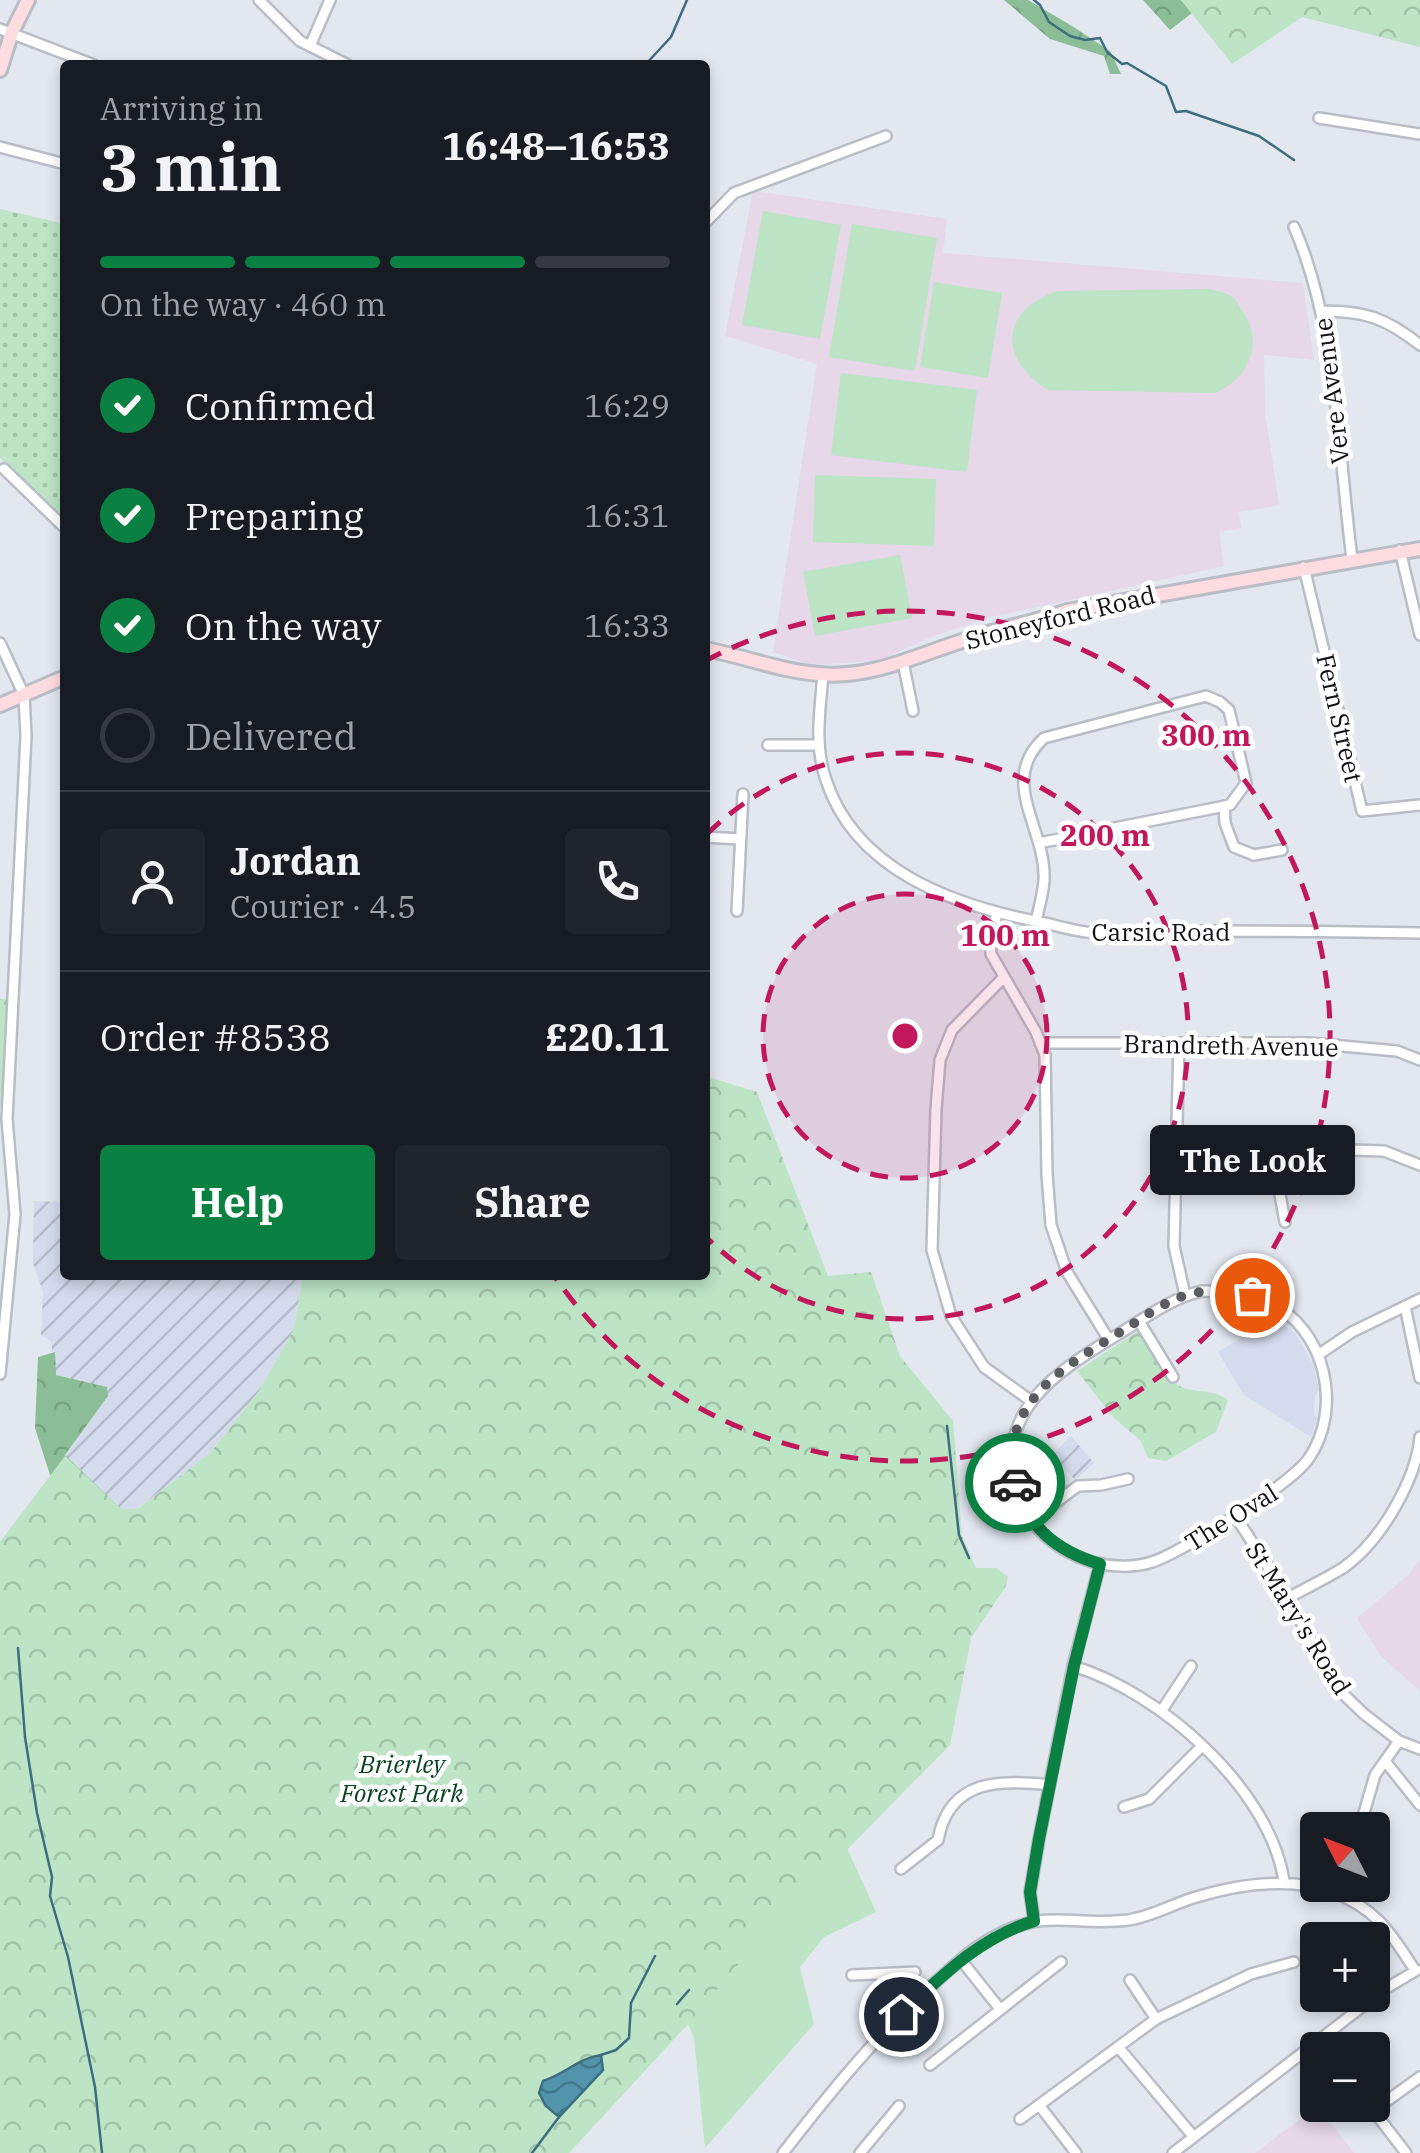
<!DOCTYPE html>
<meta charset="utf-8">
<style>
body{margin:0;font-family:"IBM Plex Serif",serif;background:#20242c;color:#f1f3f6;height:100vh;display:flex;flex-direction:column;font-size:38px;white-space:nowrap}
*{box-sizing:border-box;margin:0}
p{font-size:32px;color:#9ea1a6}
.icon{flex:none;width:55px;height:55px;fill:none;stroke:currentColor;stroke-width:2;stroke-linecap:round;stroke-linejoin:round}
.map{position:relative;flex:1;overflow:hidden}
.panel{position:absolute;left:60px;top:60px;width:650px;height:1220px;display:flex;flex-direction:column;background:#171b24;border-radius:10px;box-shadow:0 5px 15px #0003}
.panel>*{flex:none}
.needle{width:65px;rotate:312deg}
.buttons{position:absolute;left:1300px;top:1812px;display:grid;gap:20px}
.buttons a{display:grid;place-items:center;width:90px;height:90px;border-radius:10px;background:#171b24;box-shadow:0 5px 15px #0003;font-size:50px}
.pin{position:absolute;display:grid;place-items:center;width:85px;height:85px;color:#fff;margin:-42px;border:5px solid #fff;border-radius:50%;box-shadow:0 2px 10px #0007}
.courier{position:absolute;display:grid;place-items:center;width:100px;height:100px;margin:-50px;border:8px solid #0b8043;border-radius:50%;background:#fff;color:#222;box-shadow:0 2px 12px #0007}
.bubble{position:absolute;height:70px;border-radius:10px;background:#171b24;box-shadow:0 5px 15px #0003;font-size:32px;font-weight:700;line-height:70px;text-align:center}
.summary em{font-style:normal;font-weight:700}
.summary div{display:flex;flex-direction:column-reverse}
.summary{display:flex;align-items:center;justify-content:space-between;height:170px;padding:0 40px}
h1{font-size:65px;font-weight:700;line-height:75px}
.bar{display:grid;grid-template-columns:repeat(4,1fr);gap:15px 10px;align-content:center;height:120px;padding:0 40px}
.bar i{height:12px;border-radius:8px;background:#363941}
.bar .on{background:#0b8043}
.bar p{grid-column:span 4}
.line{display:flex;align-items:center;gap:25px;padding:0 40px;border-top:2px solid #363941}
.line div{flex:1}
.round{display:grid;place-items:center;flex:none;width:105px;height:105px;border-radius:10px;background:#20242c}
ol{padding:0 40px;list-style:none}
li{display:flex;align-items:center;gap:30px;height:110px}
li p{margin-inline-start:auto}
li .icon{padding:10px;border-radius:50%;background:#0b8043;color:#fff;stroke-width:4}
li:last-child{color:#9ea1a6}
li i{width:55px;height:55px;border:5px solid #363941;border-radius:50%}
.primary-button{display:flex;gap:20px;margin-top:auto;padding:20px 40px}
.primary-button a{flex:1;height:115px;border-radius:10px;background:#0b8043;color:#fff;font-size:40px;font-weight:700;line-height:115px;text-align:center}
.primary-button a+a{background:#20242c;color:#f1f3f6}
.map>svg:first-child{display:block}
</style>
<div class="map">
<svg width="1420" height="2153" viewBox="0 0 1420 2153">
<defs>
<pattern id="industrial-furrows" width="10" height="10" patternUnits="userSpaceOnUse" patternTransform="scale(2.5)"><rect width="10" height="10" fill="#d4dbec"/><path d="M-1 1l2-2M0 10L10 0M9 11l2-2" fill="none" stroke="#b5bbca"/></pattern>
<pattern id="forest-crowns" width="20" height="18" patternUnits="userSpaceOnUse" patternTransform="scale(2.5)"><rect width="20" height="18" fill="#8bbe97"/><path d="M2 6a3 3 0 1 1 6 0M12 15a3 3 0 1 1 6 0" fill="none" stroke="#77a281"/></pattern>
<pattern id="park-crowns" width="20" height="18" patternUnits="userSpaceOnUse" patternTransform="scale(2.5)"><rect width="20" height="18" fill="#bce4c5"/><path d="M2 6a3 3 0 1 1 6 0M12 15a3 3 0 1 1 6 0" fill="none" stroke="#a1c3a8"/></pattern>
<pattern id="garden-dots" width="8" height="8" patternUnits="userSpaceOnUse" patternTransform="scale(2.5)"><rect width="8" height="8" fill="#bce4c5"/><path d="M2 2h.1M6 6h.1" fill="none" stroke="#a1c3a8" stroke-width="1.8" stroke-linecap="round"/></pattern>
<pattern id="water-waves" width="16" height="10" patternUnits="userSpaceOnUse" patternTransform="scale(2.5)"><rect width="16" height="10" fill="#5194ac"/><path d="M0 5q4-4 8 0t8 0" fill="none" stroke="#42778b"/></pattern>
</defs>
<rect width="100%" height="100%" fill="#e2e7f0"/>
<!-- built -->
<path fill="#d4dbec" d="M 1261,1307 L 1295,1333 L 1313,1364 L 1319,1390 L 1315,1396 L 1314,1415 L 1317,1418 L 1311,1437 L 1244,1395 L 1218,1352 L 1240,1339 Z"/>
<!-- industrial -->
<path fill="url(#industrial-furrows)" d="M 34,1201 L 65,1202 L 65,1275 L 303,1275 L 294,1329 L 259,1391 L 210,1453 L 138,1508 L 121,1509 L 65,1456 L 108,1396 L 55,1375 L 51,1341 L 41,1335 L 43,1292 L 33,1263 Z
M 1071,1436 L 1094,1463 L 1075,1480 L 1052,1455 Z"/>
<!-- education -->
<path fill="#e6d7e9" d="M 753,191 L 947,219 L 943,253 L 1303,283 L 1314,360 L 1264,355 L 1265,412 L 1279,505 L 1239,512 L 1241,528 L 1219,532 L 1224,566 L 987,618 L 934,636 L 888,656 L 889,660 L 812,665 L 773,652 L 817,364 L 725,336 Z
M 1420,1560 L 1420,1691 L 1380,1655 L 1357,1618 L 1409,1575 Z
M 1318,2106 L 1354,2153 L 1255,2153 Z"/>
<!-- grass -->
<path fill="#bce4c5" d="M 763,211 L 841,225 L 820,339 L 742,325 Z
M 852,224 L 937,238 L 915,371 L 829,357 Z
M 934,282 L 1002,293 L 988,378 L 920,367 Z
M 1208,289 C 1215,291 1226,292 1231,296 C 1236,299 1238,304 1241,309 C 1265,340 1250,379 1215,393 L 1048,390 C 998,360 1000,309 1058,291 Z
M 841,373 L 977,390 L 967,472 L 831,455 Z
M 815,475 L 936,479 L 934,546 L 813,542 Z
M 900,555 L 912,618 L 815,636 L 803,572 Z
M 847,1848 L 876,1912 L 824,1937 L 800,1967 L 814,2024 L 705,2148 L 694,2037 L 688,2024 L 763,1935 Z"/>
<!-- forest -->
<path fill="url(#forest-crowns)" d="M 1004,0 L 1028,0 L 1072,26 L 1110,51 L 1121,74 L 1110,74 L 1104,56 L 1050,39 Z
M 1143,0 L 1181,0 L 1192,13 L 1170,30 Z
M 55,1352 L 56,1375 L 107,1387 L 108,1396 L 65,1455 L 121,1509 L 50,1475 L 35,1428 L 38,1357 Z"/>
<!-- park -->
<path fill="url(#park-crowns)" d="M 1181,0 L 1420,0 L 1420,47 L 1302,17 L 1232,64 Z
M 0,999 L 9,1000 L 4,1102 L 0,1108 Z
M 705,1076 L 757,1092 L 828,1276 L 871,1272 L 900,1356 L 953,1421 L 962,1536 L 976,1568 L 996,1568 L 1008,1577 L 1006,1586 L 971,1638 L 950,1745 L 763,1935 L 688,2024 L 569,2153 L 0,2153 L 0,1542 L 65,1456 L 121,1509 L 139,1508 L 210,1453 L 259,1391 L 294,1329 L 303,1275 L 705,1275 Z
M 1137,1332 L 1141,1332 C 1152,1351 1164,1384 1188,1389 C 1203,1393 1214,1390 1228,1400 L 1216,1432 L 1166,1461 L 1148,1458 L 1141,1441 L 1114,1418 L 1077,1371 Z"/>
<!-- garden -->
<path fill="url(#garden-dots)" d="M 0,209 L 65,224 L 65,519 L 0,458 Z"/>
<!-- water -->
<path fill="url(#water-waves)" stroke="#3e6d7f" stroke-width="2.5" d="M 601,2055 L 603,2070 L 559,2117 L 546,2106 L 539,2093 L 543,2081 C 565,2074 579,2058 601,2055 Z"/>
<g fill="none" stroke-linecap="round" stroke-linejoin="round">
<!-- stream -->
<path stroke="#3e6d7f" stroke-width="2.5" d="M 1034,0 L 1040,5 L 1049,22 L 1070,36 L 1085,40 L 1100,38 L 1107,52 L 1122,64 L 1127,63 L 1166,86 L 1176,112 L 1186,111 L 1259,136 L 1294,160
M 645,65 L 671,37 L 687,0
M 947,1426 L 959,1535 L 969,1558
M 18,1648 L 25,1737 L 37,1813 L 52,1877 L 50,1896 L 68,1957 L 95,2087 L 102,2153
M 677,2004 L 689,1990
M 601,2055 L 616,2050 L 629,2038 L 631,2003 L 655,1956
M 532,2153 L 559,2117"/>
<defs>
<path id="street" d="M 259,0 L 300,41 L 348,65
M 0,29 L 94,65
M 310,46 L 330,0
M 1319,118 L 1420,134
M 0,147 L 65,164
M 705,223 L 734,193 L 886,136
M 1294,227 C 1337,325 1338,451 1352,559
M 1322,311 C 1365,311 1386,318 1420,345
M 4,469 L 65,528
M 1400,550 L 1420,635
M 1304,567 L 1362,811 L 1420,805
M 0,643 L 24,695 L 26,736 L 7,1119 L 15,1214 L 0,1374
M 903,662 L 913,711
M 823,675 C 820,710 814,746 826,780 C 855,869 950,904 1035,921 C 1052,924 1069,930 1086,932 C 1121,935 1158,932 1193,931 C 1268,931 1344,931 1420,933
M 768,745 L 819,745
M 1224,806 L 1225,823 L 1234,847 L 1254,855 L 1282,850
M 705,837 L 740,839
M 737,911 L 743,794
M 997,914 L 990,939 L 991,954 L 1036,1032 L 1045,1055 L 1047,1174 L 1051,1225 L 1067,1272 L 1109,1340
M 1036,921 C 1039,908 1043,894 1044,881 C 1047,829 997,781 1044,738 L 1206,696 L 1220,702 L 1229,710 L 1246,783 L 1230,805 L 1039,843
M 1003,978 L 952,1030 L 940,1060 L 936,1109 L 932,1250 L 951,1316 L 984,1367 L 1031,1401
M 1040,1043 L 1309,1043 L 1397,1051 L 1420,1060
M 1179,1043 L 1174,1246 L 1185,1295
M 1178,1145 L 1384,1151 L 1420,1165
M 1271,1145 L 1285,1222
M 1202,1291 C 1225,1291 1248,1291 1269,1302 C 1326,1329 1343,1408 1309,1458 C 1293,1483 1181,1553 1152,1562 C 1134,1568 1111,1567 1092,1562 C 1060,1552 1033,1532 1021,1500 C 986,1413 1059,1370 1122,1332 C 1148,1316 1172,1298 1202,1291 Z
M 1405,1306 L 1420,1378
M 1139,1321 L 1173,1377
M 1318,1355 L 1352,1332 L 1420,1299
M 1234,1514 L 1288,1598 L 1338,1689 L 1364,1714 L 1399,1741 L 1420,1749
M 1031,1521 L 1078,1486 L 1101,1485 L 1128,1479
M 1288,1598 C 1306,1588 1325,1579 1343,1568 C 1380,1542 1416,1481 1420,1437
M 1073,1666 C 1160,1692 1270,1789 1284,1881
M 1162,1710 L 1191,1666
M 1385,1761 L 1420,1805
M 1124,1807 L 1149,1799 L 1202,1746
M 1359,1830 L 1375,1775 L 1399,1741
M 901,1869 L 938,1840 C 949,1779 1000,1779 1050,1785
M 1034,1921 L 1030,1892 L 1039,1839 L 1073,1666 L 1100,1564
M 961,1960 L 1000,2009
M 881,1974 L 901,2013
M 852,1975 L 915,1972
M 1130,1980 L 1156,2019
M 1119,2048 L 1193,2136
M 930,2065 L 1061,1962
M 1039,2105 L 1076,2153
M 1369,2105 L 1406,2153
M 1373,2111 L 1420,2077
M 1020,2119 L 1156,2019 L 1251,1974 L 1294,1962
M 783,2153 C 829,2094 874,2038 929,1988 C 948,1971 966,1953 988,1940 C 1044,1906 1072,1927 1128,1920 C 1150,1917 1171,1905 1193,1898 C 1255,1879 1328,1871 1379,1921 C 1393,1935 1404,1954 1415,1970
M 860,2153 L 899,2106
M 1173,2153 L 1385,1989 L 1417,1970"/>
<path id="secondary" d="M 0,70 L 12,32 L 28,0
M 705,649 C 743,656 780,671 819,674 C 870,679 915,656 962,641 C 996,629 1032,623 1067,611 L 1420,549
M 0,705 L 65,677"/>
</defs>
<!-- street casing -->
<use href="#street" stroke="#b8bdc6" stroke-width="14"/>
<!-- secondary casing -->
<use href="#secondary" stroke="#b8bdc6" stroke-width="18"/>
<!-- street -->
<use href="#street" stroke="#fff" stroke-width="9"/>
<!-- secondary -->
<use href="#secondary" stroke="#ffdce0" stroke-width="12"/>
</g>
<g fill="none" stroke-linecap="round" stroke-linejoin="round">
<!-- done -->
<path stroke="#5a5c62" stroke-width="10" stroke-dasharray="0 18" d="M 1015,1483 C 998,1403 1064,1367 1122,1331 C 1143,1318 1166,1300 1190,1294 C 1211,1289 1231,1291 1252,1295"/>
<!-- route -->
<path stroke="#0b8043" stroke-width="12" d="M 901,2014 C 942,1976 979,1938 1034,1921 L 1030,1892 L 1039,1839 L 1074,1666 L 1100,1564 C 1057,1551 1028,1528 1015,1483"/>
</g>
<!-- distance rings -->
<circle cx="905" cy="1036" r="142" fill="#c2185b" fill-opacity=".12"/>
<g fill="none" stroke="#c2185b" stroke-width="5" stroke-dasharray="18 12">
<circle cx="905" cy="1036" r="142"/>
<path d="M707 834A283 283 0 1 1 707 1238"/>
<path d="M705 661A425 425 0 1 1 555 1277"/>
</g>
<g text-anchor="middle" dominant-baseline="central" stroke-width="9" stroke-linejoin="round" paint-order="stroke">
<!-- street labels -->
<g font-size="25" fill="#101115" stroke="#fff">
<text transform="translate(1331 391) rotate(-97)">Vere Avenue</text>
<text transform="translate(1060 617) rotate(-14)">Stoneyford Road</text>
<text transform="translate(1340 718) rotate(77)">Fern Street</text>
<text x="1161" y="931">Carsic Road</text>
<text transform="translate(1231 1045) rotate(1)">Brandreth Avenue</text>
<text transform="translate(1231 1517) rotate(-32)">The Oval</text>
<text transform="translate(1299 1618) rotate(58)">St Mary's Road</text>
</g>
<!-- park labels -->
<g font-size="25" font-style="italic" fill="#05441f" stroke="#fff">
<text x="402" y="1763">Brierley<tspan x="402" dy="29">Forest Park</tspan></text>
</g>
</g>
<circle cx="905" cy="1036" r="15" fill="#c2185b" stroke="#fff" stroke-width="5"/>
<g font-size="30" text-anchor="middle" font-weight="bold" fill="#c2185b" stroke="#fff" stroke-width="9" stroke-linejoin="round" paint-order="stroke">
<text x="1206" y="746">300 m</text>
<text x="1105" y="846">200 m</text>
<text x="1005" y="946">100 m</text>
</g>
</svg>
<div class="buttons">
<a><svg class="needle" viewBox="-14 -14 28 28"><path d="M0-13l5 13h-10z" fill="#e53935"/><path d="M0 13l5-13h-10z" fill="#9ea1a6"/></svg></a>
<a>+</a>
<a>−</a>
</div>
<div class="pin" style="left:1252px;top:1295px;background:#ea580c"><svg class="icon" aria-label="bag" viewBox="0 0 24 24"><path d="M5 8h14l-1 12H6zM9 8a3 3 0 0 1 6 0"/></svg></div>
<div class="pin" style="left:901px;top:2014px;background:#1f2937"><svg class="icon" aria-label="home" viewBox="0 0 24 24"><path d="M3 11l9-7 9 7M6 9v11h12V9"/></svg></div>
<div class="courier" style="left:1015px;top:1483px"><svg class="icon" aria-label="car" viewBox="0 0 24 24"><path d="M5 17H2v-5l4-1 3-4h7l3 4 3 1v5h-3M9 17h6M6 11h13"/><circle cx="7" cy="17" r="2"/><circle cx="17" cy="17" r="2"/></svg></div>
<div class="bubble" style="left:1150px;top:1125px;width:205px">The Look</div>
<section class="panel">
<div class="summary"><div><h1>3 min</h1><p>Arriving in</p></div><em>16:48–16:53</em></div>
<div class="bar"><i class="on"></i><i class="on"></i><i class="on"></i><i></i><p>On the way · 460 m</p></div>
<ol>
<li><svg class="icon" aria-label="check" viewBox="0 0 24 24"><path d="M5 12l5 5 9-10"/></svg>Confirmed<p>16:29</p></li>
<li><svg class="icon" aria-label="check" viewBox="0 0 24 24"><path d="M5 12l5 5 9-10"/></svg>Preparing<p>16:31</p></li>
<li><svg class="icon" aria-label="check" viewBox="0 0 24 24"><path d="M5 12l5 5 9-10"/></svg>On the way<p>16:33</p></li>
<li><i></i>Delivered</li>
</ol>
<div class="line" style="height:180px"><a class="round"><svg class="icon" aria-label="person" viewBox="0 0 24 24"><circle cx="12" cy="8" r="4"/><path d="M4 21q1-7 8-7t8 7"/></svg></a><div><b>Jordan</b><p>Courier · 4.5</p></div><a class="round"><svg class="icon" aria-label="phone" viewBox="0 0 24 24"><path d="M5 4h4l2 5-3 2q2 4 5 5l2-3 5 2v4C11 20 4 13 5 4z"/></svg></a></div>
<div class="line" style="height:130px"><div>Order #8538</div><b>£20.11</b></div>
<div class="primary-button"><a>Help</a><a>Share</a></div>
</section>
</div>
